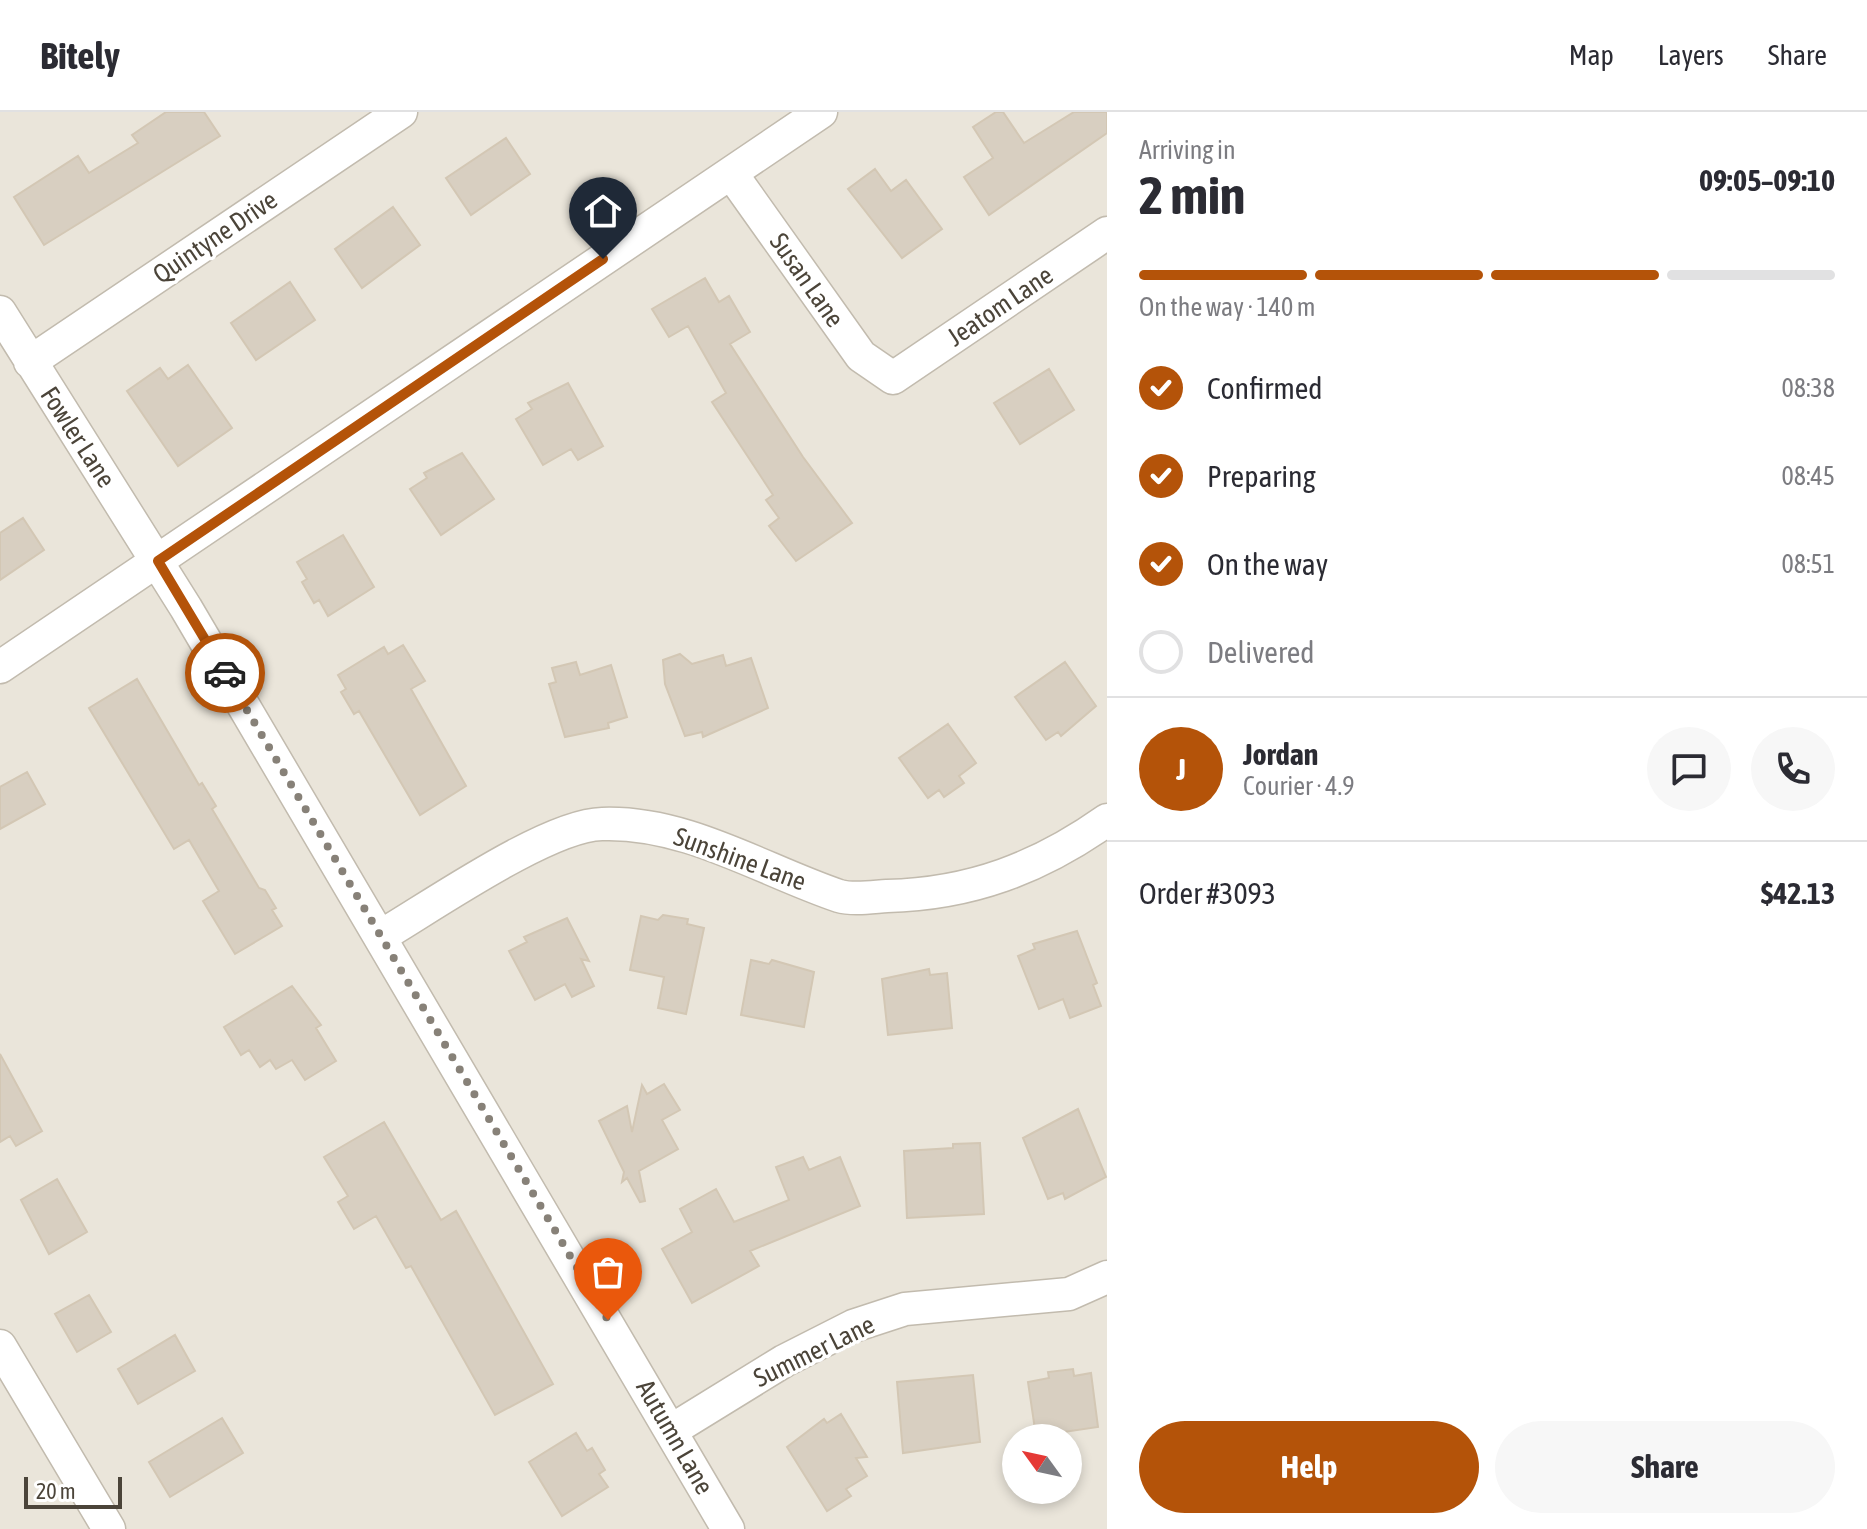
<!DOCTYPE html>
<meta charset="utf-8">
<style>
body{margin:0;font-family:"Asap Condensed",sans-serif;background:#f7f7f7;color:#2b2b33;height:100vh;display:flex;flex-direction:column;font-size:30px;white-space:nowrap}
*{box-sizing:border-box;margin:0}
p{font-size:26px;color:#7c7c81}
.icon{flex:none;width:44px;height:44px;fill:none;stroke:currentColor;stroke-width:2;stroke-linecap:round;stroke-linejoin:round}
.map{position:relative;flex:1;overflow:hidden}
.side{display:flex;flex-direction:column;background:#fff;width:760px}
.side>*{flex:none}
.needle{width:52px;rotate:303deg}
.fabs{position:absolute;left:1002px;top:1312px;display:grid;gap:16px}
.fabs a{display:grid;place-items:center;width:80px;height:80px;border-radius:50%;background:#fff;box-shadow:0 4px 12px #0003;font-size:40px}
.scale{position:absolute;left:24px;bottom:20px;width:98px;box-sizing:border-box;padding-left:8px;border:4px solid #4b4439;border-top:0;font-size:22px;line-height:28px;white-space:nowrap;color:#4b4439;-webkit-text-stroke:6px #fff;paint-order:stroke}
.pin{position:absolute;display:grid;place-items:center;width:68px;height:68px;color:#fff;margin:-82px -34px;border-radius:50% 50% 50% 0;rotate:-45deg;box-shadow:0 0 8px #0007}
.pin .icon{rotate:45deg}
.courier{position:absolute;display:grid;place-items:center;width:80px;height:80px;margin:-40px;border:6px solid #b45309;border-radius:50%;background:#fff;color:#222;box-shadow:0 2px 10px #0007}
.overview em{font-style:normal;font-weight:700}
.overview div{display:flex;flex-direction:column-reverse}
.overview{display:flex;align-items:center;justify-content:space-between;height:136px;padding:0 32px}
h1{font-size:52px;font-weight:700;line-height:60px}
.bar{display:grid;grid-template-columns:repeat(4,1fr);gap:12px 8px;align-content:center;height:96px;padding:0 32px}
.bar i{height:10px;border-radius:6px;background:#e1e1e2}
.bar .selected{background:#b45309}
.bar p{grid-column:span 4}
.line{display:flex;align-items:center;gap:20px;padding:0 32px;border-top:2px solid #e1e1e2}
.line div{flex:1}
.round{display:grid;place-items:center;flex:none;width:84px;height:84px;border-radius:42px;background:#f7f7f7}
ol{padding:0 32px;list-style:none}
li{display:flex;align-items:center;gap:24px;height:88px}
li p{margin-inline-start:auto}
li .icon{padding:8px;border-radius:50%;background:#b45309;color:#fff;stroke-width:4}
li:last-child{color:#7c7c81}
li i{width:44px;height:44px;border:4px solid #e1e1e2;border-radius:50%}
.button{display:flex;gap:16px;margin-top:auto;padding:16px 32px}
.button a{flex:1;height:92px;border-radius:48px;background:#b45309;color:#fff;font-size:32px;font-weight:700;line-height:92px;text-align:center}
.button a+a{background:#f7f7f7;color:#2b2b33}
header{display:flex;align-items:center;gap:48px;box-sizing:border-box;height:112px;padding:0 40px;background:#fff;border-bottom:2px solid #e1e1e2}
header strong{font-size:38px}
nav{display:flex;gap:44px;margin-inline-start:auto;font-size:28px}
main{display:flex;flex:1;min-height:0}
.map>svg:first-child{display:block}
</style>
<header>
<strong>Bitely</strong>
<nav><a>Map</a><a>Layers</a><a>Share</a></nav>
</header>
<main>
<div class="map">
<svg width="1107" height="1417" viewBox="0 0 1107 1417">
<rect width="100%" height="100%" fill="#f6f3ec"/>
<!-- residential -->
<path fill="#eae5da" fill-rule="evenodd" d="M 0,0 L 1107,0 L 1107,1417 L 0,1417 ZM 1016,1326 L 1068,1326 L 1068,1378 L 1016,1378 Z"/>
<!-- building -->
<path fill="#d8cfc1" stroke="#d3c7b4" stroke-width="2" d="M 166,0 L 204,0 L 220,24 L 44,133 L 14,85 L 78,44 L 89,61 L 138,31 L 132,23 Z
M 996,0 L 1003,0 L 1024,31 L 1074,0 L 1107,0 L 1107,21 L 989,103 L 964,65 L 993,46 L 973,15 Z
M 506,26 L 530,62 L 471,103 L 446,66 Z
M 875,57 L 891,79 L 906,68 L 942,117 L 902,146 L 848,77 Z
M 393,95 L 420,133 L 362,176 L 335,137 Z
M 705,166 L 719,190 L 729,184 L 750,220 L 730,232 L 803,345 L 852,411 L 796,449 L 769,414 L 779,406 L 766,388 L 773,383 L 712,290 L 726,281 L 688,214 L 669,225 L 652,197 Z
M 290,170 L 315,208 L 256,248 L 231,211 Z
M 188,253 L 232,316 L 178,354 L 127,279 L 160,256 L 168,267 Z
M 1049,257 L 1074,298 L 1020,332 L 994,291 Z
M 568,271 L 603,334 L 578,348 L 571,337 L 543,353 L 516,307 L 532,297 L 528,291 Z
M 462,341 L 494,387 L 441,423 L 410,377 L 427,366 L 424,361 Z
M 23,406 L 44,438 L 0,468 L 0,421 Z
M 343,423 L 374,475 L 328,504 L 319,488 L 314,491 L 302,470 L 307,467 L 297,450 Z
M 403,533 L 425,569 L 411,577 L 466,674 L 420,703 L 359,599 L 354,602 L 341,580 L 346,577 L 338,563 L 384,535 L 388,542 Z
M 680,542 L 692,552 L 723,543 L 726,554 L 751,546 L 768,596 L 703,625 L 702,620 L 685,624 L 665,572 L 663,548 Z
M 576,550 L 580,563 L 611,553 L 627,605 L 608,611 L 609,616 L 565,625 L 549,572 L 556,570 L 552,556 Z
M 1065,550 L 1096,594 L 1061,624 L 1058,620 L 1046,628 L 1015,585 Z
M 137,567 L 199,673 L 202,671 L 216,694 L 212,697 L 259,776 L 265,778 L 276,796 L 272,798 L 282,814 L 235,842 L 203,789 L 219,779 L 189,728 L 174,737 L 89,596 Z
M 948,612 L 976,651 L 959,664 L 964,671 L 944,685 L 939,678 L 928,686 L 899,646 Z
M 27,660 L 45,692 L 0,717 L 0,675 Z
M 663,803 L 688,807 L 687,812 L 704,816 L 686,902 L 658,896 L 664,865 L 630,858 L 641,804 L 658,808 Z
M 567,806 L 589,849 L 581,847 L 594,874 L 572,885 L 565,872 L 535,888 L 509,839 L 527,830 L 524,825 Z
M 1077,819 L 1097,871 L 1093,873 L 1101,894 L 1070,906 L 1063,887 L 1039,897 L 1018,844 L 1035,837 L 1033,832 Z
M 751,848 L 769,852 L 772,848 L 814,860 L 804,915 L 741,903 Z
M 929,857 L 930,863 L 947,861 L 952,916 L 888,923 L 882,867 Z
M 292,874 L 321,913 L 316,916 L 336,949 L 305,968 L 292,948 L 276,957 L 270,948 L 260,955 L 249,938 L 241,943 L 224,915 Z
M 0,942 L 42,1019 L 16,1034 L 10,1024 L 0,1030 Z
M 664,972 L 680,998 L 662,1008 L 678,1037 L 639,1059 L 645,1089 L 640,1090 L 627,1066 L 622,1070 L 624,1060 L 599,1009 L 627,994 L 632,1020 L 642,973 L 647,982 Z
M 1078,997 L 1106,1065 L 1065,1087 L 1063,1081 L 1048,1087 L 1023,1026 Z
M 384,1010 L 441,1108 L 456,1099 L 553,1272 L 495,1303 L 411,1154 L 406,1156 L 376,1104 L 354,1117 L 338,1090 L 348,1084 L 324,1045 Z
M 980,1031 L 984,1102 L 907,1106 L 904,1039 L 953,1036 L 953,1032 Z
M 803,1045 L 809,1058 L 840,1045 L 860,1094 L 750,1139 L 759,1154 L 692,1191 L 662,1137 L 692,1120 L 680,1097 L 716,1077 L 734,1110 L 789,1088 L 776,1055 Z
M 57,1067 L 87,1120 L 49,1142 L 21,1088 Z
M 89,1183 L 111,1220 L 77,1240 L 55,1202 Z
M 175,1223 L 195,1259 L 138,1292 L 118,1257 Z
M 1073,1257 L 1074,1264 L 1091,1261 L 1098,1315 L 1036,1324 L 1028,1270 L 1049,1266 L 1048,1260 Z
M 973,1263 L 980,1330 L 903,1341 L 897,1270 Z
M 841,1302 L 867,1345 L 856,1346 L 867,1364 L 846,1377 L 851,1384 L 827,1399 L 787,1335 L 824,1307 L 827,1311 Z
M 222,1306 L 243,1341 L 170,1385 L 149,1350 Z
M 576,1321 L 587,1339 L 592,1336 L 605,1358 L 599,1362 L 608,1375 L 562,1404 L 529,1350 Z"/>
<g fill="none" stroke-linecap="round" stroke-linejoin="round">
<defs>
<path id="street" d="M 731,61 L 861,244 L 893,266 L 1107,121
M 0,200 L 186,496 L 728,1417
M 30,250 L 401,0
M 0,555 L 821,0
M 381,824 C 432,794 548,713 602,712 C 686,709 762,758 839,784 C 853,788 872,785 887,784 C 971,782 1039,756 1107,708
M 0,1234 L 109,1417
M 672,1318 L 784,1249 L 853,1214 L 905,1197 L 1069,1182 L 1107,1165"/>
</defs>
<!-- street casing -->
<use href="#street" stroke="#c2bbae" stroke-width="35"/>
<!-- street -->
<use href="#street" stroke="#fff" stroke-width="32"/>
</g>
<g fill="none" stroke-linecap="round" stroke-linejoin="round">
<!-- done -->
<path stroke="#878178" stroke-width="8" stroke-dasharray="0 14.4" d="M 225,561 L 608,1208"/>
<!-- route -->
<path stroke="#b45309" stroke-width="10" d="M 225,561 L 158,449 L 603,147"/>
</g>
<g text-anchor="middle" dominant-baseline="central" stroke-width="7" stroke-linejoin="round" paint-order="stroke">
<!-- street labels -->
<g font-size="26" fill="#4b4439" stroke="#fff">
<text transform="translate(215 125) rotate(-34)">Quintyne Drive</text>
<text transform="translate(807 168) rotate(55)">Susan Lane</text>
<text transform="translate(1000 194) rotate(-34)">Jeatom Lane</text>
<text transform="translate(78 325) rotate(57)">Fowler Lane</text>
<text transform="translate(740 747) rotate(20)">Sunshine Lane</text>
<text transform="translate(814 1239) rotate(-26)">Summer Lane</text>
<text transform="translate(675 1325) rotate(60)">Autumn Lane</text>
</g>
</g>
</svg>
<div class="fabs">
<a><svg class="needle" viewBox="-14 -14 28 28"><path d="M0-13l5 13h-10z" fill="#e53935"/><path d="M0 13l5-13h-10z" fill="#7c7c81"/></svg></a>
</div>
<div class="scale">20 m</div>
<div class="pin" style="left:608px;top:1208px;background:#ea580c"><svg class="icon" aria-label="bag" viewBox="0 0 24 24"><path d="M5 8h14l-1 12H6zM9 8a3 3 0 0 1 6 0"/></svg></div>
<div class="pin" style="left:603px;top:147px;background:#1f2937"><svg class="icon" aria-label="home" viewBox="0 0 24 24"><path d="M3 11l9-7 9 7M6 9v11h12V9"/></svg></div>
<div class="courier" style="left:225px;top:561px"><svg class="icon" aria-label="car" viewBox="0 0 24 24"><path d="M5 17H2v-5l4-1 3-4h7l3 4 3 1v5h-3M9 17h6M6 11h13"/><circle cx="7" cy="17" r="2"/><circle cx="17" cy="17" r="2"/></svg></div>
</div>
<section class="side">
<div class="overview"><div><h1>2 min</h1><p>Arriving in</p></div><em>09:05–09:10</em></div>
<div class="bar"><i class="selected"></i><i class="selected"></i><i class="selected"></i><i></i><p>On the way · 140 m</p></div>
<ol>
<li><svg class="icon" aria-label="check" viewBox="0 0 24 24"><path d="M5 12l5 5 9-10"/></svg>Confirmed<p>08:38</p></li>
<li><svg class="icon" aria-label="check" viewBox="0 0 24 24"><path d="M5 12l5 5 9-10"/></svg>Preparing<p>08:45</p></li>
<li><svg class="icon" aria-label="check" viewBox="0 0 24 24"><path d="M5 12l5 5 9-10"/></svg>On the way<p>08:51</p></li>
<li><i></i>Delivered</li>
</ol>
<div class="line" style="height:144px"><b class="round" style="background:#b45309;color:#fff">J</b><div><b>Jordan</b><p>Courier · 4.9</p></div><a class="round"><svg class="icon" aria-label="chat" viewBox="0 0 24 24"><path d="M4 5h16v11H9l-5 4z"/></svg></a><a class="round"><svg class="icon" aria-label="phone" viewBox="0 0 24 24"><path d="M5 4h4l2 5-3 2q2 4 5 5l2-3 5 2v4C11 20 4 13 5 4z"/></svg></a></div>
<div class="line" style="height:104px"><div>Order #3093</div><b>$42.13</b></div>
<div class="button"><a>Help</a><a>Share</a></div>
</section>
</main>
